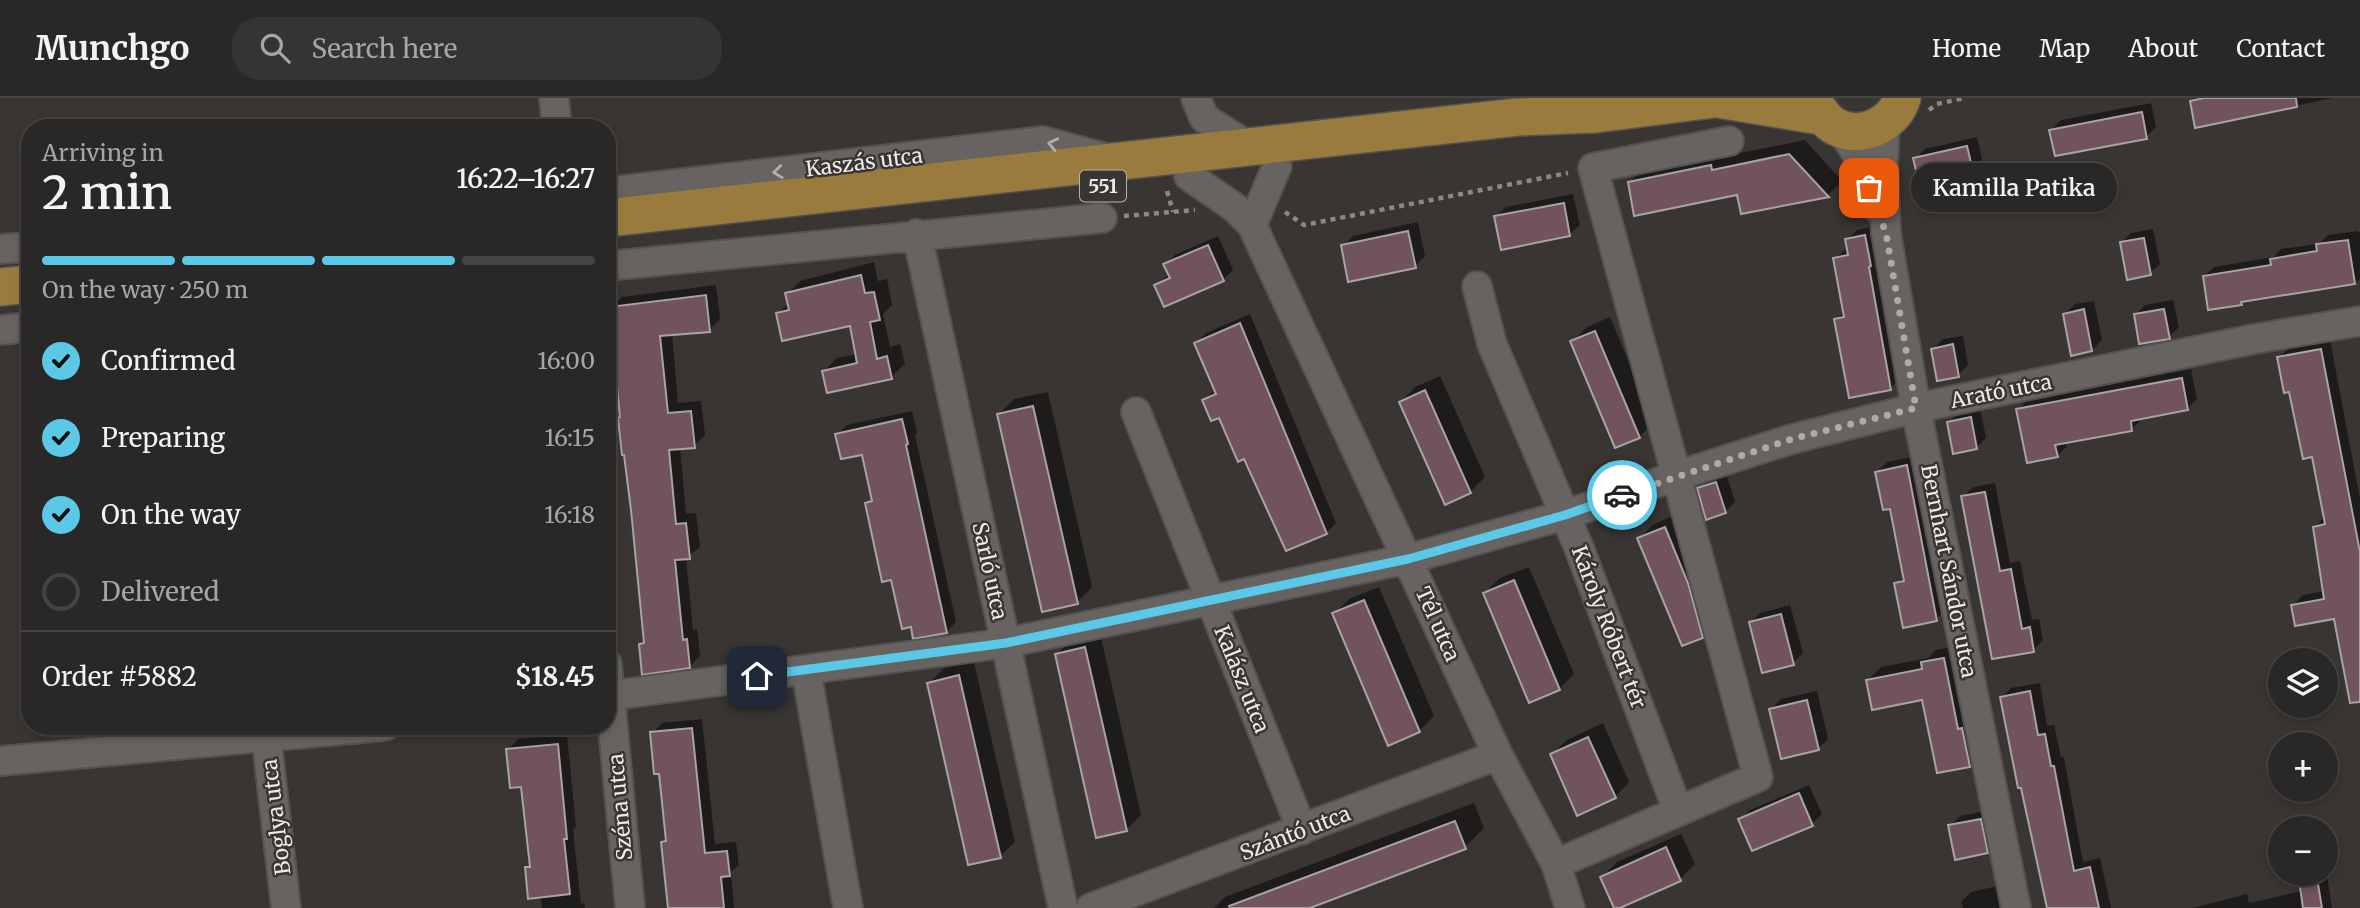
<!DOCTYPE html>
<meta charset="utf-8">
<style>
body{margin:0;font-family:Merriweather,serif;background:#363432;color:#f1f3f6;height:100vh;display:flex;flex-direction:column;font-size:26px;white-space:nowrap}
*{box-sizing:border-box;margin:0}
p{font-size:23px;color:#a5a6a7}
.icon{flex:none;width:38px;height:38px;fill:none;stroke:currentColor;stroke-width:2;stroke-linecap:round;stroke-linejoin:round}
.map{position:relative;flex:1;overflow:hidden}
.panel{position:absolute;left:21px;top:21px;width:595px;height:616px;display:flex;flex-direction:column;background:#2a2826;border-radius:28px;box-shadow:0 4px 10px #0003,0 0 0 2px #464443}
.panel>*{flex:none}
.tools{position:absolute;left:2268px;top:550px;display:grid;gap:14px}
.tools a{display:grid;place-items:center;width:70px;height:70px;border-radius:50%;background:#2a2826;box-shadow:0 4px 10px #0003,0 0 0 2px #464443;font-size:35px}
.pin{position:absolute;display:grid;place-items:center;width:60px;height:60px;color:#fff;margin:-30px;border-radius:14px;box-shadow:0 4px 10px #0006}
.courier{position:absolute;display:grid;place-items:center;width:70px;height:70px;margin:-35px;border:5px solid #5ac8e6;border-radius:50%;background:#fff;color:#222;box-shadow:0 2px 9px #0007}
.bubble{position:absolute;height:49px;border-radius:24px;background:#2a2826;box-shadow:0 4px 10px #0003,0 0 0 2px #464443;font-size:23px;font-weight:600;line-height:49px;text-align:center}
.summary em{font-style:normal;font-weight:600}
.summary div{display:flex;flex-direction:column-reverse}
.summary{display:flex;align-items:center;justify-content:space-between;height:119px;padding:0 21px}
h1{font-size:46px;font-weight:600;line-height:52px}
.bar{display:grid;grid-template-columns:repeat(4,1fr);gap:10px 7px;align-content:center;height:84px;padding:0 21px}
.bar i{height:9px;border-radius:5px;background:#464443}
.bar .selected{background:#5ac8e6}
.bar p{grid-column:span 4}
.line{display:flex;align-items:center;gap:18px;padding:0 21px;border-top:2px solid #464443}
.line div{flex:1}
ol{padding:0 21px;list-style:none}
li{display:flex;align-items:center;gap:21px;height:77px}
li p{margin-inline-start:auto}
li .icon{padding:7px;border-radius:50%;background:#5ac8e6;color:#111;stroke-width:4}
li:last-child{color:#a5a6a7}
li i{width:38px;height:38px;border:4px solid #464443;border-radius:50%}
header{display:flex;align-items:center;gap:42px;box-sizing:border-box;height:98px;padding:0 35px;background:#2a2826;border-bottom:2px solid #464443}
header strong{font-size:33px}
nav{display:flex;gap:38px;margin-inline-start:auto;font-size:24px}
.search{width:490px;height:63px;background:#363432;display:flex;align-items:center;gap:18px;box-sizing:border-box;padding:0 24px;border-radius:28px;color:#a5a6a7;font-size:26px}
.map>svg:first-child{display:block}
</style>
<header>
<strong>Munchgo</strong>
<div class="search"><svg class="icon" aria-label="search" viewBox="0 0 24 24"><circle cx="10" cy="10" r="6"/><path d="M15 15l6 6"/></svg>Search here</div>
<nav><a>Home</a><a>Map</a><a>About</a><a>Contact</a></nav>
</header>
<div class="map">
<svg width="2360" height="810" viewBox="0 0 2360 810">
<rect width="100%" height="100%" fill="#383532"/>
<!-- shadow -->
<path fill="#0007" d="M 2195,0 L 2333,0 L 2197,28 L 2192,3 Z
M 2151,5 L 2156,29 L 2146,39 L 2051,32 L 2061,22 Z
M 1977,39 L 1982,61 L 1972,71 L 1915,61 L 1925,51 Z
M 1805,42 L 1842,83 L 1828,97 L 1742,114 L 1739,95 L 1630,84 L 1645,69 L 1726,54 L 1726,58 Z
M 1573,96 L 1580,127 L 1570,136 L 1496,119 L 1506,109 Z
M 1418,124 L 1425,158 L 1415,168 L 1343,148 L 1353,138 Z
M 1875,128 L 1900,280 L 1891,290 L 1836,222 L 1845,213 L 1835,160 L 1848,150 L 1847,142 L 1857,132 Z
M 2153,131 L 2160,166 L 2150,175 L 2122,144 L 2131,135 Z
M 2358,133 L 2360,135 L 2360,181 L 2354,185 L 2245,202 L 2241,206 L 2204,178 L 2214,169 L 2274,159 L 2281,151 L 2319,146 L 2328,137 Z
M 1218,138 L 1233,172 L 1223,182 L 1156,187 L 1170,176 L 1165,167 L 1175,157 Z
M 874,164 L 878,183 L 887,181 L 892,207 L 883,216 L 890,249 L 900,246 L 905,266 L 891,279 L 824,273 L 837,260 L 857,256 L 851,226 L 778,215 L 789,205 L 787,196 L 800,183 Z
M 716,187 L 720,221 L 709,232 L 672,236 L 678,305 L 701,303 L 705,337 L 694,348 L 680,349 L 686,416 L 696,415 L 700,449 L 686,460 L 693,532 L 697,531 L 700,558 L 689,569 L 641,546 L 646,542 L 611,209 L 622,199 Z
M 2173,202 L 2179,229 L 2169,239 L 2135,217 L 2145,207 Z
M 2094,203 L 2102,242 L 2092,252 L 2065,216 L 2075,206 Z
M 1250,216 L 1336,425 L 1326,435 L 1244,359 L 1220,318 L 1204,302 L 1216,291 L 1196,245 L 1206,235 Z
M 1610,219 L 1654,324 L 1639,339 L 1572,244 L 1587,229 Z
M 1963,238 L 1968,267 L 1958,277 L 1933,251 L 1943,241 Z
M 2330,242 L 2360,401 L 2360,572 L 2336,519 L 2293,507 L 2303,497 L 2325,493 L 2315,429 L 2325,418 L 2314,357 L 2279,260 L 2289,250 Z
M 2191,271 L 2197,301 L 2187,311 L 2141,319 L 2141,322 L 2132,331 L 2066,344 L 2067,348 L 2057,358 L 2018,311 L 2028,302 Z
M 1440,278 L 1485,379 L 1470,394 L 1446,405 L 1401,304 L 1415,289 Z
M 1048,294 L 1092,489 L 1077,504 L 999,316 L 1014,301 Z
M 1980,310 L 1986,340 L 1976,350 L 1949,324 L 1959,314 Z
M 912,313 L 917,335 L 915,337 L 956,524 L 946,534 L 893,480 L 867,406 L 873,400 L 863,354 L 837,337 L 847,327 Z
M 1916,358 L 1946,511 L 1936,521 L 1896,486 L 1905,477 L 1891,409 L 1877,374 L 1887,364 Z
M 1726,375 L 1735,404 L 1725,414 L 1699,391 L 1709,381 Z
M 1995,385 L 2010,465 L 2020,463 L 2032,522 L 2039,521 L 2043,542 L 2033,552 L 1994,559 L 1963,399 L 1973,389 Z
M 1680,415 L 1717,523 L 1702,538 L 1639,440 L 1654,426 Z
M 1529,469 L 1574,576 L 1559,591 L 1485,495 L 1500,480 Z
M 1379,489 L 1434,618 L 1419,633 L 1334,516 L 1349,501 Z
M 1790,507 L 1803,555 L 1793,565 L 1751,525 L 1760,515 Z
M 1100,535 L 1141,717 L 1126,732 L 1056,557 L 1071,542 Z
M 1957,548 L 1982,654 L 1969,667 L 1924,600 L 1867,583 L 1881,569 L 1928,560 L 1936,552 Z
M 974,564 L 1015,744 L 1000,758 L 929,585 L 944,570 Z
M 2040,585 L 2047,628 L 2054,627 L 2061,659 L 2064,659 L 2083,764 L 2100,760 L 2111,810 L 2049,810 L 2001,600 L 2011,590 Z
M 1817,593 L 1828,641 L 1818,651 L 1771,611 L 1781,601 Z
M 702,621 L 715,746 L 736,744 L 739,767 L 731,774 L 734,810 L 670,810 L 663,744 L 667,740 L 660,674 L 652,635 L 662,625 Z
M 1603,625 L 1629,684 L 1615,699 L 1552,656 L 1567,642 Z
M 567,637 L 576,729 L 573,732 L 581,806 L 584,805 L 585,810 L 542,810 L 540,798 L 527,770 L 531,766 L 523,687 L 508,651 L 518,641 Z
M 1809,687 L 1822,716 L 1812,726 L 1740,722 L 1750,712 Z
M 1474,705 L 1484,730 L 1465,749 L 1305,810 L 1214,810 L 1225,799 Z
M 1991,712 L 1997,743 L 1987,753 L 1950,728 L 1960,718 Z
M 1681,736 L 1695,766 L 1680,781 L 1602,779 L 1617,764 Z
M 2327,777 L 2332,810 L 2193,810 L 2247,796 L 2249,805 L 2302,793 L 2302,789 L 2311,780 Z
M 2006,786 L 2012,810 L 1963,810 L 1961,804 L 1971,794 Z"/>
<!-- building -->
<path fill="#71535d" stroke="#a8a3a4" stroke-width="2" d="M 2204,0 L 2296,0 L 2297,9 L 2195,30 L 2190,3 Z
M 2142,14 L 2147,41 L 2055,58 L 2049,32 Z
M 1967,48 L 1973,73 L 1919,85 L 1913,60 Z
M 1789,56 L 1829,99 L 1741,116 L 1737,97 L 1634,118 L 1628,84 L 1711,67 L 1712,72 Z
M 1564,105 L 1570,138 L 1501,152 L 1494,118 Z
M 1408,133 L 1416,170 L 1348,184 L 1341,147 Z
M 1865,137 L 1871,168 L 1869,169 L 1891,292 L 1849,300 L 1834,221 L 1844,219 L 1833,160 L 1848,157 L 1845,141 Z
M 2144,140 L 2151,177 L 2127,182 L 2120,144 Z
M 2348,142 L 2355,186 L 2241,204 L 2242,207 L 2208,212 L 2203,178 L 2271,167 L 2270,161 L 2317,153 L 2316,146 Z
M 1208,147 L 1224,183 L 1164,209 L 1154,187 L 1170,180 L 1163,166 Z
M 861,177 L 865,195 L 874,194 L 880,222 L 870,224 L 877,261 L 887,258 L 892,281 L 827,295 L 822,273 L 857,265 L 850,228 L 782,243 L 776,215 L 789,212 L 785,195 Z
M 706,197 L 710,234 L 660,238 L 668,315 L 691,313 L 695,350 L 669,352 L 676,426 L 686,425 L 690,461 L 675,462 L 683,542 L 687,541 L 690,570 L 642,577 L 639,546 L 644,545 L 631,412 L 624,357 L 622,357 L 618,320 L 620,319 L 609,209 Z
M 2084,211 L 2092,253 L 2071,258 L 2063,216 Z
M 2164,211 L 2170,241 L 2139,246 L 2134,216 Z
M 1240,225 L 1327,436 L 1286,453 L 1244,361 L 1238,364 L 1219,320 L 1211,323 L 1202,302 L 1216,296 L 1194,245 Z
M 1595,233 L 1640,340 L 1615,350 L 1570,243 Z
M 1953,246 L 1959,279 L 1937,283 L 1931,251 Z
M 2321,251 L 2360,454 L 2360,604 L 2350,605 L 2334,521 L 2295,528 L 2291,507 L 2324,501 L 2313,429 L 2325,426 L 2312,359 L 2303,361 L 2289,294 L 2284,295 L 2277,259 Z
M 2182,280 L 2188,312 L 2131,323 L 2132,333 L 2055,347 L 2058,359 L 2027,365 L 2016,311 Z
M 1425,292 L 1471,395 L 1445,407 L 1399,304 Z
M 1033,308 L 1078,506 L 1042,514 L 997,316 Z
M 1971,319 L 1977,351 L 1953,356 L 1947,324 Z
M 902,321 L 908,346 L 906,347 L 947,535 L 913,541 L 911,529 L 902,531 L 891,482 L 882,484 L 865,405 L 872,403 L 862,357 L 841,361 L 835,336 Z
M 1907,367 L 1937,523 L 1903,530 L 1894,485 L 1904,483 L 1890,411 L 1883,412 L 1875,374 Z
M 1716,384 L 1726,415 L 1706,422 L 1697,390 Z
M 1985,394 L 2000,473 L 2011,471 L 2022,531 L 2030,529 L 2034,554 L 1992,561 L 1961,398 Z
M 1665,429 L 1688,485 L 1703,540 L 1682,548 L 1637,440 Z
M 1514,482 L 1560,592 L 1529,605 L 1483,495 Z
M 1364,502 L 1420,634 L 1388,648 L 1332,515 Z
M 1781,516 L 1794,567 L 1762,575 L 1749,524 Z
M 1085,549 L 1127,733 L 1096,740 L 1055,556 Z
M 1944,560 L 1958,631 L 1962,630 L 1970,669 L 1937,675 L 1922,602 L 1872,612 L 1866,582 L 1922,571 L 1921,564 Z
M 959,577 L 1001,760 L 968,767 L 927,585 Z
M 2030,593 L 2038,637 L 2045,636 L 2051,668 L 2054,668 L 2074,773 L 2090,769 L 2099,810 L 2047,810 L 2021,690 L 2018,690 L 2000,599 Z
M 1807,602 L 1819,652 L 1781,661 L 1769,611 Z
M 692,630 L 705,755 L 727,753 L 730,778 L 721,779 L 724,810 L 668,810 L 661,744 L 666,743 L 659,676 L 654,676 L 650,634 Z
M 1588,639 L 1616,700 L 1577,718 L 1550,656 Z
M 558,646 L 567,741 L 564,741 L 570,796 L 528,801 L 525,769 L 530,769 L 521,689 L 510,690 L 506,651 Z
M 1799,695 L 1813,728 L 1752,753 L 1738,721 Z
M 1981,721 L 1988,755 L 1955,762 L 1948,727 Z
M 1455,723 L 1466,751 L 1310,810 L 1230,810 L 1229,808 Z
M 1666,749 L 1681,783 L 1620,810 L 1614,810 L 1600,779 Z
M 2318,786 L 2322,810 L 2303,810 L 2300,789 Z"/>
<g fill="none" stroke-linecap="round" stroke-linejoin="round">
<defs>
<path id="minor" d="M 554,0 L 557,30
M 1196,0 L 1204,20 L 1250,49
M 1885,25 L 1883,64 L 1886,135 L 1916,310 L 2016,810
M 1841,31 L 1858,58 L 1876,109
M 1189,78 L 1234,109 L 1252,127 L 1498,657 L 1556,766 L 1570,810
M 607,94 L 1043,43 L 1106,60
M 1252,127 L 1277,68
M 917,136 L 1063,810
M 0,151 L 30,149
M 607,168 L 1102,120
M 1477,188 L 1492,246 L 1579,450 L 1678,713
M 0,232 L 30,229
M 1136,314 L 1302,732
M 607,566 L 630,810
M 806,572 L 848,810
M 607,598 L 1006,545 L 1408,461 L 1565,417 L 1676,378 L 1792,341 L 1916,310 L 2254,241 L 2360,223
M 265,628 L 286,810
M 0,663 L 385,628
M 1556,766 L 1758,679 L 1593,70 L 1729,43
M 1091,810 L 1498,657"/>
<path id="major" d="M 1812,0 C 1818,13 1827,26 1841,31 C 1866,40 1895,24 1902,0
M 1718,1 L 1821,18
M 607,120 L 1518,19 L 1596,16 L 1722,0
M 0,189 L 30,186"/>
</defs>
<!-- minor casing -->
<use href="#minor" stroke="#545250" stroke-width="32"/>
<!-- major casing -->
<use href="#major" stroke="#545250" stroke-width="40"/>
<!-- path -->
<path stroke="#8b8886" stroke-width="4.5" stroke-dasharray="5 5" stroke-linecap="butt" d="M 1929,12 L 1937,6 L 1964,0
M 1167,93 L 1173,114
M 1285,114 L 1304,127 L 1568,75
M 1124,118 L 1195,112"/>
<!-- minor -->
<use href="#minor" stroke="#666360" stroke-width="28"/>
<!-- major -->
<use href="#major" stroke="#997c3d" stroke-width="37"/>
</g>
<!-- one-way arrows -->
<defs><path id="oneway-chevron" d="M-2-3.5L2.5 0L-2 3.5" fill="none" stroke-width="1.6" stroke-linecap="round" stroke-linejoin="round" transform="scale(1.75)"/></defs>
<g stroke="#b0adab">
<use href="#oneway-chevron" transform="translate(1053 46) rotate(-167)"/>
<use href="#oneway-chevron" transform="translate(778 74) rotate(173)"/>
</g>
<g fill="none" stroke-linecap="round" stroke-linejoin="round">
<!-- done -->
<path stroke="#adaba8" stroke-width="7" stroke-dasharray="0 12.6" d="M 1622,397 L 1792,341 L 1916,310 L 1886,135 L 1869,90"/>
<!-- route -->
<path stroke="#5ac8e6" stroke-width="9" d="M 757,578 L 1006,545 L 1408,461 L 1565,417 L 1622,397"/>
</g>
<g text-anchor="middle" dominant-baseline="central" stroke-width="5" stroke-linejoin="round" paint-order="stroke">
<!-- shield labels -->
<rect fill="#383532" stroke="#b6b4b1" stroke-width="2" x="1080" y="72.5" width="46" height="31" rx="5"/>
<g font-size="19" font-weight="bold" fill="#eceae8">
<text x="1103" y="88">551</text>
</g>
<!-- street labels -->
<g font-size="21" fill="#eceae8" stroke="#383532">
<text transform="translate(864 64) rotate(-7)">Kaszás utca</text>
<text transform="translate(2001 293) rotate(-11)">Arató utca</text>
<text transform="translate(990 473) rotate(78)">Sarló utca</text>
<text transform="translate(1949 473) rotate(79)">Bernhart Sándor utca</text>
<text transform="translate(1438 526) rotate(66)">Tél utca</text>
<text transform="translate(1609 529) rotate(69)">Károly Róbert tér</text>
<text transform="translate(1242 581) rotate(68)">Kalász utca</text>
<text transform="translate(620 709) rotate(-95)">Széna utca</text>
<text transform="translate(276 719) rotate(-97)">Boglya utca</text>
<text transform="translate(1295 735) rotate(-21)">Szántó utca</text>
</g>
</g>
</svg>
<div class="tools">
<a><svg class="icon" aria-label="layers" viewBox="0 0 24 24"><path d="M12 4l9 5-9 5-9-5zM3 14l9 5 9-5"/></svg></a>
<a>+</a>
<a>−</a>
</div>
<div class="pin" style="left:1869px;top:90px;background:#ea580c"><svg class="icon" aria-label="bag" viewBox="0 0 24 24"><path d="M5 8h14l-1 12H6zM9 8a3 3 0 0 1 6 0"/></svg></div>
<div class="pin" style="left:757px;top:578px;background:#1f2937"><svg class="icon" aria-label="home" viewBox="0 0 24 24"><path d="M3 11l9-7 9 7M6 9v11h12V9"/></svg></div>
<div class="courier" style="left:1622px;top:397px"><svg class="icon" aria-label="car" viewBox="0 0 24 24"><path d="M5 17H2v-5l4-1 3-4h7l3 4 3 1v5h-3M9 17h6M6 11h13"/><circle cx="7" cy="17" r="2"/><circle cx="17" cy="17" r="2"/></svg></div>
<div class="bubble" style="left:1911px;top:65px;width:206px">Kamilla Patika</div>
<section class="panel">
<div class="summary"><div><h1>2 min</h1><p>Arriving in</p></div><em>16:22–16:27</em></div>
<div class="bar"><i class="selected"></i><i class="selected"></i><i class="selected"></i><i></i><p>On the way · 250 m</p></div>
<ol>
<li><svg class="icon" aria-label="check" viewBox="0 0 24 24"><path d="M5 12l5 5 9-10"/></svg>Confirmed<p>16:00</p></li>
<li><svg class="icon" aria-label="check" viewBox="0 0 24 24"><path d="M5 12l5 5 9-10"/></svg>Preparing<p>16:15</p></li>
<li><svg class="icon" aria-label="check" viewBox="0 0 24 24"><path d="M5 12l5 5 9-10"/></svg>On the way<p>16:18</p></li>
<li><i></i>Delivered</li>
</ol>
<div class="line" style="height:91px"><div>Order #5882</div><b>$18.45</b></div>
</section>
</div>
